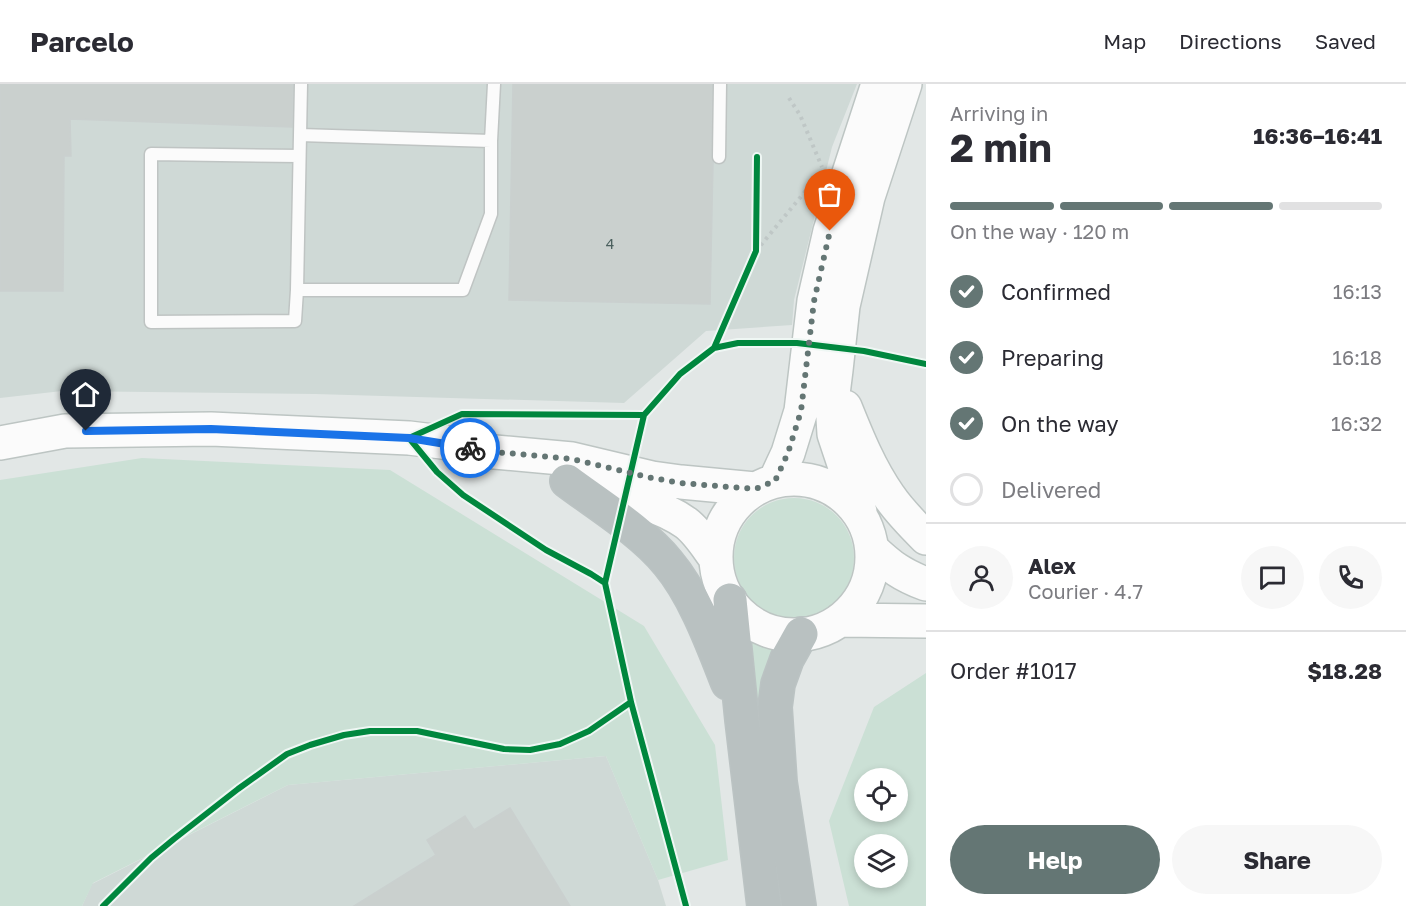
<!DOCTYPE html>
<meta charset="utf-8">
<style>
body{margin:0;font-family:"Golos Text",sans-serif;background:#f7f7f7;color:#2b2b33;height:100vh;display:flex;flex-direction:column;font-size:22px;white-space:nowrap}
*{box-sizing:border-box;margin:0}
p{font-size:20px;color:#7c7c81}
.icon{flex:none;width:33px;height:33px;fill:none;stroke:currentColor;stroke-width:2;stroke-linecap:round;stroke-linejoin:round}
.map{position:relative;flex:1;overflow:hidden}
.panel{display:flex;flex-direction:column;background:#fff;width:480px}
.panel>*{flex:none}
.controls{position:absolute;left:854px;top:684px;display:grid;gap:12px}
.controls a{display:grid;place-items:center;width:54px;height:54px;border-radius:50%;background:#fff;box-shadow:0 3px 9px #0003;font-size:30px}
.pin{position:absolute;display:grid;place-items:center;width:51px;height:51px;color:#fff;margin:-62px -26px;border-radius:50% 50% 50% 0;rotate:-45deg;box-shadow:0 0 6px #0007}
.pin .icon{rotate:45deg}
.courier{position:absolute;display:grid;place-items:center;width:60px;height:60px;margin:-30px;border:4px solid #1a73e8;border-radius:50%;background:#fff;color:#222;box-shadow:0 2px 8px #0007}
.head em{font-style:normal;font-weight:700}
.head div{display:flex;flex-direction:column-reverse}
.head{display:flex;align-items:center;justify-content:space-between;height:102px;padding:0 24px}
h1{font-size:39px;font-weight:700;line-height:45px}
.bar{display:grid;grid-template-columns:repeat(4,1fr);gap:9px 6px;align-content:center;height:72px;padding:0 24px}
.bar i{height:8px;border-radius:4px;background:#e1e1e2}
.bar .active{background:#647674}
.bar p{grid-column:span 4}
.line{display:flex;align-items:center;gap:15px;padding:0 24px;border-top:2px solid #e1e1e2}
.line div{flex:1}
.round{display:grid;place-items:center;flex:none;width:63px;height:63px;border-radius:32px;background:#f7f7f7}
ol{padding:0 24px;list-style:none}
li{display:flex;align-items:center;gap:18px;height:66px}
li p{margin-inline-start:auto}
li .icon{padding:6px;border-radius:50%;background:#647674;color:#fff;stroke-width:4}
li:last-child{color:#7c7c81}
li i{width:33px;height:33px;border:3px solid #e1e1e2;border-radius:50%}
.button{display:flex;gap:12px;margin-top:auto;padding:12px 24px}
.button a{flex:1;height:69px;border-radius:36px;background:#647674;color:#fff;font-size:24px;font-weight:700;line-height:69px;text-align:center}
.button a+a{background:#f7f7f7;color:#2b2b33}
header{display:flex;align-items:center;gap:36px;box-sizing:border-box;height:84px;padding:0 30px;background:#fff;border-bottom:2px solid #e1e1e2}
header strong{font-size:28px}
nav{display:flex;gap:33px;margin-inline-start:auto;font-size:21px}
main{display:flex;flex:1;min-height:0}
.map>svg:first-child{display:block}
</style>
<header>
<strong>Parcelo</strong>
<nav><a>Map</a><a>Directions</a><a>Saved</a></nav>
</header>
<main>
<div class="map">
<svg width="926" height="822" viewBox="0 0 926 822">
<rect width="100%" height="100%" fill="#e2e7e6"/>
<!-- built -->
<path fill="#cfd9d6" d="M 0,0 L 857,0 L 832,63 L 794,216 L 792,241 L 706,247 L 624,319 L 315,310 L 62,307 L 0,314 Z
M 606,672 L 658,796 L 666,822 L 82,822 L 92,800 L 288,701 Z"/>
<!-- green -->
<path fill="#cbe0d5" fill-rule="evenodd" d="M 142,374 L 390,386 L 644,542 L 715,661 L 728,776 L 658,796 L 606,672 L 288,701 L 93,799 L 82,822 L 0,822 L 0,396 Z
M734 474a60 60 0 1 1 120 0a60 60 0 1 1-120 0Z
M 744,555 L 779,568 L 787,822 L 774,822 Z
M 926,589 L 926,822 L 849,822 L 829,737 L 874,623 ZM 897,694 L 897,728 L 864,728 L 864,694 ZM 897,760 L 897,794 L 864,794 L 864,760 Z"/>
<!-- building -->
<path fill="#cad0ce" stroke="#cad0cf" stroke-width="1.5" d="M 0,0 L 293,0 L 292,43 L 70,35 L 71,72 L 64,72 L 63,207 L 0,207 Z
M 513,0 L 712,0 L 711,73 L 713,78 L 710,220 L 509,216 Z
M 510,724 L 570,822 L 354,822 L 436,771 L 427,756 L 465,732 L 474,746 Z"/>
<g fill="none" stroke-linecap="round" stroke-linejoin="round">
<defs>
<path id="lane" d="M 300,51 L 491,57
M 299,72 L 151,70 L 151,238 L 295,237 L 297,206 L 463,206 L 491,130 L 491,57 L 494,0
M 719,73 L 720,0
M 297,206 L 301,0"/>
<path id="secondary" d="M 845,323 C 857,353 870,385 889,412 C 899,427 913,441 926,454
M 0,359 L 65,347 L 211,345 L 409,354 L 450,359 L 484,367 L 572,375 L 652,394 L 681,398 L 755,405
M716 473a78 78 0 1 1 156 0a78 78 0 1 1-156 0Z
M 775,397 L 788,369 L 801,327 L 814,217 L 830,147 L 878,0
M 570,398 C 606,408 657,418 686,439 C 698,448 707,463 716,475
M 860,428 L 834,350 L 832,318 L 836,286 L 843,222 L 868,113 L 905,0
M 872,465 C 891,483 902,491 926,500
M 840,536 L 926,537"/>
<path id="highway" d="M 567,397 C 599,421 643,448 668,479 C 695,511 713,561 728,599
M 730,516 L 742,636 L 764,822
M 799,822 L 780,698 L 775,623 L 778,600 L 787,575 L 801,550"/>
</defs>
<!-- lane casing -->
<use href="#lane" stroke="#bfc4c3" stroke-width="15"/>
<!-- secondary casing -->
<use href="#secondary" stroke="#bdc5c3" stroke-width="36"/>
<!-- highway casing -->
<use href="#highway" stroke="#bbc3c3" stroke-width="36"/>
<!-- path -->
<path stroke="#bfc7c6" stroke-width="4" stroke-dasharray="3 4.5" stroke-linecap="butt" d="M 789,14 L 800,31 L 822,83
M 756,167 L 818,92"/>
<!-- lane -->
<use href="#lane" stroke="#fbfbfb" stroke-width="12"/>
<!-- secondary -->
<use href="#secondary" stroke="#fbfbfb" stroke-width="33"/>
<!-- highway -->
<use href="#highway" stroke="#b9c1c1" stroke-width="33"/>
<defs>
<path id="cycleway" d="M 714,264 L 756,167 L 757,73
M 605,499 L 591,490 L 546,466 L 463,411 L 437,388 L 409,354 L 462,330 L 644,331
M 103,822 L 151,774 L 174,755 L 238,705 L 287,670 L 310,661 L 344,651 L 370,647 L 417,647 L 504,665 L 530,666 L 560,660 L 589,647 L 631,618
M 686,822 L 631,618 L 605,499 L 644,331 L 680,290 L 714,264 L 738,259 L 797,259 L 864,267 L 926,280"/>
</defs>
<!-- cycleway casing -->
<use href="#cycleway" stroke="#eff7f4" stroke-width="10"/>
<!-- cycleway -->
<use href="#cycleway" stroke="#00873e" stroke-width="6"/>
</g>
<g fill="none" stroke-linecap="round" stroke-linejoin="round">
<!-- done -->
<path stroke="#647674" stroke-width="6" stroke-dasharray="0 10.8" d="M 470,364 L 484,367 L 572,375 L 652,394 L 681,399 L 755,405 L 775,397 L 788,369 L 801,327 L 814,217 L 830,147"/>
<!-- route -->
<path stroke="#1a73e8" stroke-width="8" d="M 86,347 L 211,345 L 409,354 L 470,364"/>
</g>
<g text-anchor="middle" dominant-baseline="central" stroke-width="4.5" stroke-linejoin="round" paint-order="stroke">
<!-- number labels -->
<g font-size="14" fill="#4b605e">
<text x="610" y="159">4</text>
</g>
</g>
</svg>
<div class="controls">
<a><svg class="icon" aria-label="locate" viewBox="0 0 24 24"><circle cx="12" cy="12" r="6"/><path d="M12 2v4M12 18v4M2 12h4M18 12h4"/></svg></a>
<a><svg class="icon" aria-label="layers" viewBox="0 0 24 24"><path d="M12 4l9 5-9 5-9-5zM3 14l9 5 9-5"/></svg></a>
</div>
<div class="pin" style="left:830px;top:147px;background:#ea580c"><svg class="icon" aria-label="bag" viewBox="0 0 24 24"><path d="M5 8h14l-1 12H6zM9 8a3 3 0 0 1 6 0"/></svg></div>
<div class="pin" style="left:86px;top:347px;background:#1f2937"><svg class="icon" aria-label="home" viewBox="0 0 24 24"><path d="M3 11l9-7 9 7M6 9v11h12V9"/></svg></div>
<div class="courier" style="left:470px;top:364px"><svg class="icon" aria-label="bike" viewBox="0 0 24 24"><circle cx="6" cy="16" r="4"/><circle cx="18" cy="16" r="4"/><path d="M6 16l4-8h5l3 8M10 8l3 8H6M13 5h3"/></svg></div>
</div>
<section class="panel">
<div class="head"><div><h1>2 min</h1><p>Arriving in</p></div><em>16:36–16:41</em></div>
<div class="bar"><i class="active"></i><i class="active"></i><i class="active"></i><i></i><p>On the way · 120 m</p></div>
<ol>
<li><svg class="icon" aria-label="check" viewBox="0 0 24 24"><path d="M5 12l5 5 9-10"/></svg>Confirmed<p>16:13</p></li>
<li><svg class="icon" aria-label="check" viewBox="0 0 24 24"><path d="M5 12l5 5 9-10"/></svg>Preparing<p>16:18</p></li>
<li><svg class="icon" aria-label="check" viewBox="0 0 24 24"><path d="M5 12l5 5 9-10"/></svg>On the way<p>16:32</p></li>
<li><i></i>Delivered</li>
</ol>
<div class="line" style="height:108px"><a class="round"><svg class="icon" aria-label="person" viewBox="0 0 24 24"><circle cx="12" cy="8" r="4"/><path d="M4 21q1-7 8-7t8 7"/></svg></a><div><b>Alex</b><p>Courier · 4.7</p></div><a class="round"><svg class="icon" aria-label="chat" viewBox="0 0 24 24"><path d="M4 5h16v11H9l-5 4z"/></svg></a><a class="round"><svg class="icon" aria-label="phone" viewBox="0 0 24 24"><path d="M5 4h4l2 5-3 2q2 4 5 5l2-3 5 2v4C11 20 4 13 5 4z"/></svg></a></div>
<div class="line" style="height:78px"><div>Order #1017</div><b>$18.28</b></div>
<div class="button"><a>Help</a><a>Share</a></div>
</section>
</main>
